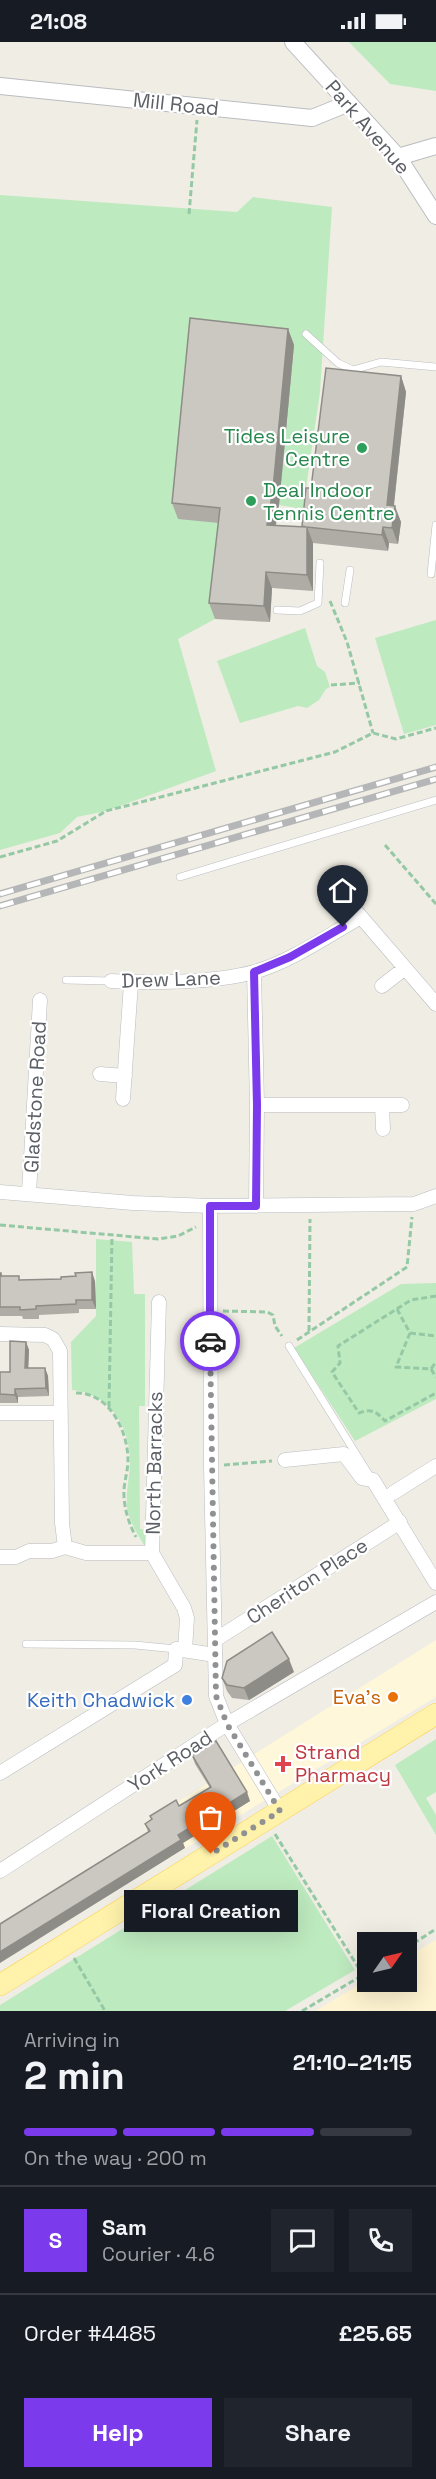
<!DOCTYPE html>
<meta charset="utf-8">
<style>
body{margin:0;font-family:"Space Grotesk",sans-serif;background:#20242c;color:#f1f3f6;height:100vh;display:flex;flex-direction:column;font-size:22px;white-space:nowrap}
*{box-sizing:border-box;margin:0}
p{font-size:20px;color:#9ea1a6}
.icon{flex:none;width:33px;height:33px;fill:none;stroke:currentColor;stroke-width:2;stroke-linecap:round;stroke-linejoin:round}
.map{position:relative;height:1969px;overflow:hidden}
.drawer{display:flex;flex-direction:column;background:#171b24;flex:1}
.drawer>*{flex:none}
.needle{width:39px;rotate:56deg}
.controls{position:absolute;left:357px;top:1890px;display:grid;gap:12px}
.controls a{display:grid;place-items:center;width:60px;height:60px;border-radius:0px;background:#171b24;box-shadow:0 6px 24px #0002;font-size:30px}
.pin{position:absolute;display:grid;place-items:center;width:51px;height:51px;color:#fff;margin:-62px -26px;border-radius:50% 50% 50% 0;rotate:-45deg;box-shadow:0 0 6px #0007}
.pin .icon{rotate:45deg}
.courier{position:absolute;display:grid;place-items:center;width:60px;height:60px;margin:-30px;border:4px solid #7c3aed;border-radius:50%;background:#fff;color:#222;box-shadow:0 2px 8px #0007}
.bubble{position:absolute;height:42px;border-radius:0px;background:#171b24;box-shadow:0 6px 24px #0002;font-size:20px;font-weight:700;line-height:42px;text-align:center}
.headline em{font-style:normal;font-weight:700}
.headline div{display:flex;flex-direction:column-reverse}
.headline{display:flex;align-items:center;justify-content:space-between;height:102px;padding:0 24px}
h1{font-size:39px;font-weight:700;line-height:45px}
.bar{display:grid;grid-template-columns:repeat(4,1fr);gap:9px 6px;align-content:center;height:72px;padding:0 24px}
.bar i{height:8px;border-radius:4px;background:#363941}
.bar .active{background:#7c3aed}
.bar p{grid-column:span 4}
.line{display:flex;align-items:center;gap:15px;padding:0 24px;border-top:2px solid #363941}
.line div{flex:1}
.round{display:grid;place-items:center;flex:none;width:63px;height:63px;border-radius:0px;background:#20242c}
.cta{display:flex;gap:12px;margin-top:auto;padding:12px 24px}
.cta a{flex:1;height:69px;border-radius:0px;background:#7c3aed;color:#fff;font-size:24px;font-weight:700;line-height:69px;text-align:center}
.cta a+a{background:#20242c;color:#f1f3f6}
.status{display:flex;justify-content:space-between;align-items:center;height:42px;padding:0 30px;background:#171b24;direction:ltr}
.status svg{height:16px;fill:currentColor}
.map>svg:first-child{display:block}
</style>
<div class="status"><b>21:08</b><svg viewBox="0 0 49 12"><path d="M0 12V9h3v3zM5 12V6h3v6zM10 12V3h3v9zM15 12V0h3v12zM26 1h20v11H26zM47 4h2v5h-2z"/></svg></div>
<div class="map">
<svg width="436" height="1969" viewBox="0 0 436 1969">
<rect width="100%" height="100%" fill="#f0ede4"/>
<!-- commercial -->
<path fill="#fff7da" d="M 436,1598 L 436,1655 L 166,1818 L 143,1782 Z"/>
<!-- green -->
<path fill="#beeabf" d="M 349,0 L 436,0 L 436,49 L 390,42 Z
M 0,153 L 237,170 L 253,155 L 332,165 L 320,350 L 303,467 L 279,463 L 275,487 L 226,482 L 215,577 L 178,597 L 216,729 L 106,769 L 77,775 L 60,791 L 0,808 Z
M 436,578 L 436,683 L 404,692 L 375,596 Z
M 305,586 L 317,624 L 325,630 L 330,645 L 326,647 L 319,658 L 307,666 L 298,664 L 240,681 L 217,619 Z
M 96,1197 L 132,1200 L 134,1252 L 145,1252 L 145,1364 L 139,1364 L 140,1487 L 150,1488 L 148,1501 L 144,1503 C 138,1493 131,1482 128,1470 C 124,1451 131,1434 130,1415 C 128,1381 108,1351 72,1348 L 71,1300 L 96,1274 Z
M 436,1241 L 436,1357 L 355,1399 L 294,1306 L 401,1242 Z
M 436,1697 L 436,1750 L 426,1756 L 436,1773 L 436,1793 L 395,1723 Z
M 272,1794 L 355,1928 L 285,1969 L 0,1969 L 0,1963 Z"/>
<!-- sand -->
<path fill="#fef4d1" d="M 436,1898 L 436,1969 L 315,1969 L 367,1938 L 406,1940 L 407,1915 Z"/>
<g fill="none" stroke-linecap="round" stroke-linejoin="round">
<defs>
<path id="service" d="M 306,292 L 338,321 L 353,328 L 381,320 L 436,325
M 431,532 L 436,483
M 345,561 L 350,528
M 277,568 L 300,569 L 318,561 L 320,521
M 180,835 L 436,758
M 66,938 L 111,939
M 289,1304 L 371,1436
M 26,1602 L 135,1603 L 176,1607"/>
<path id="minor" d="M 342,853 L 436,962
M 254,930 L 257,1063 L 256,1164
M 111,939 C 148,942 219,940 254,930 C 292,919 327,894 361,875
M 382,944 L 405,926
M 100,1032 L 125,1034
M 123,1057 L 131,941
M 257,1063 L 402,1063
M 382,1063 L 383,1087
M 0,1150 L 133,1161 L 210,1164 L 414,1162 L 436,1154
M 29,1151 L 40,958
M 210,1164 L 211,1425 L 216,1654 L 227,1682 L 280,1769
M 159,1260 L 152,1511 L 184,1566 L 187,1576 L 185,1608
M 0,1292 L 45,1293 L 53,1297 L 60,1309 L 62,1481 L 65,1505 L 86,1511 L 152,1511
M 0,1371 L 61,1371
M 285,1418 L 344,1412 L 362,1436 L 373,1438 L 436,1541
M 393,1451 L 436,1424
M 0,1515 L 16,1515 L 29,1509 L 52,1509 L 65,1505
M 215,1598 L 400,1480
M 0,1731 L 175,1623 L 176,1607 L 215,1613
M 0,1829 L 227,1682 L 436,1560"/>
<path id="tertiary" d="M 293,0 L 398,115 L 436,174
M 0,44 L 312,76 L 349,61
M 398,115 L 436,104"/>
<path id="primary" d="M 0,1943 L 436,1672"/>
</defs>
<!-- service casing -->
<use href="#service" stroke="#b9bcc1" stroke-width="8"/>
<!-- minor casing -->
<use href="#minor" stroke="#b9bcc1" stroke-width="15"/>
<!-- tertiary casing -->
<use href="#tertiary" stroke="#b9bcc1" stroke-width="18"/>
<!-- primary casing -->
<use href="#primary" stroke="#ffd04e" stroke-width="22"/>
<!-- path -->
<path stroke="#95c9a5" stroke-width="3" stroke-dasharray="6 3" stroke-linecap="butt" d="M 189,172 L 197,78
M 330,559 L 347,600 L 373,691
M 331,643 L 360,641
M 385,803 L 436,862
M 0,815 L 57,799 L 106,769 L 335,710 L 373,691 L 396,697 L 436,686
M 0,1183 L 158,1197 L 178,1194 L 196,1185
M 436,1254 L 411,1258 L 338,1304 L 340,1321 L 332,1330 L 359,1371 C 371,1366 377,1370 385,1379 L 436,1351
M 397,1267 L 410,1291
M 223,1269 L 267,1270 L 273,1273 L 275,1284 L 282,1294
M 309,1289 L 310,1177
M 410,1291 L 396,1325 L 431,1327 L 436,1320
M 410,1291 L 436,1294
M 297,1298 L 407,1225 L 412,1175
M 431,1327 L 436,1335
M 76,1351 C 109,1350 128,1389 128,1418 C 128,1430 123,1442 124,1455 C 125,1469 129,1482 136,1495
M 109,1365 L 112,1193
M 224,1423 L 272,1419
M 275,1792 L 363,1933
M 406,1906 L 436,1887
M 74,1916 L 105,1969
M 302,1969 L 368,1930"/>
<!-- service -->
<use href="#service" stroke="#fff" stroke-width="7"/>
<!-- minor -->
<use href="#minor" stroke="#fff" stroke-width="14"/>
<!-- tertiary -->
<use href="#tertiary" stroke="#fff" stroke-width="16"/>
<!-- primary -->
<use href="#primary" stroke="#fff2aa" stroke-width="21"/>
<defs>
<path id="rail" d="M 0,852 L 436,725
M 0,864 L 436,737"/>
</defs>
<!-- rail casing -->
<use href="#rail" stroke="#b5b6b7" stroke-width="7"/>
<!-- rail -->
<use href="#rail" stroke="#fff" stroke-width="4.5" stroke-dasharray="14" stroke-linecap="butt"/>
</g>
<!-- wall -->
<path fill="#afaca6" d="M 288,287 L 294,303 L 279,463 L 276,483 L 302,485 L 311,446 L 401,334 L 406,350 L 394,464 L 401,480 L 398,502 L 389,501 L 388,509 L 313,501 L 313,549 L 272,546 L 270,580 L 215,577 L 209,561 L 219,481 L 178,477 L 172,461 Z
M 0,1231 L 1,1231 L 2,1234 L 21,1238 L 95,1239 L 96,1267 L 79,1267 L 79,1271 L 39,1273 L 39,1277 L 23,1277 L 22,1274 L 0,1274 Z
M 26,1300 L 29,1308 L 28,1326 L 45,1326 L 48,1334 L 49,1354 L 18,1355 L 18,1361 L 0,1361 L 0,1330 L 10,1330 Z
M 294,1630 L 249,1658 L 232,1656 L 227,1649 L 222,1636 Z
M 192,1713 L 250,1759 L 183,1801 L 185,1806 L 148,1790 L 145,1782 L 152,1778 L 150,1774 L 179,1764 L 210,1746 L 195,1722 Z"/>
<!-- shaded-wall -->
<path fill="#8e8c87" d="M 288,287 L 294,303 L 279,463 L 273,499 L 267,483 Z
M 401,334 L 406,350 L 392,479 L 387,463 Z
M 395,464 L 401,480 L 398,502 L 392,486 Z
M 307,485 L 313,501 L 313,549 L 307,533 Z
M 383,485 L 389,501 L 388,509 L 382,493 Z
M 266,530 L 272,546 L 270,580 L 264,564 Z
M 92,1230 L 95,1239 L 96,1267 L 92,1258 Z
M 26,1300 L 29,1308 L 28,1334 L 25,1326 Z
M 45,1326 L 48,1334 L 49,1354 L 46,1346 Z
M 15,1347 L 18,1355 L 18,1361 L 15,1353 Z
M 289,1617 L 294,1630 L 249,1658 L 244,1646 Z
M 247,1750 L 250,1759 L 183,1801 L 185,1806 L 0,1921 L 0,1910 L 178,1793 Z"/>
<!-- building -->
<path fill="#cbc8c1" stroke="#8e8c87" stroke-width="1.5" d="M 190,276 L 288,287 L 273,447 L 267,483 L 306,485 L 302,484 L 306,446 L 311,446 L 326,326 L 401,334 L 387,463 L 395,464 L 392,486 L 383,485 L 382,493 L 307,485 L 307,533 L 266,530 L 264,564 L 209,561 L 220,466 L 172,461 Z
M 92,1230 L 92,1258 L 76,1258 L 76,1262 L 36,1264 L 36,1267 L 20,1268 L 20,1265 L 0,1265 L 0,1231 L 1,1231 L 1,1234 L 19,1234 L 19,1238 L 61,1237 L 61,1235 L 76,1234 L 75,1231 Z
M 10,1299 L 26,1300 L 25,1326 L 45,1326 L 46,1346 L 15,1347 L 15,1353 L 0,1352 L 0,1330 L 10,1330 Z
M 272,1590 L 289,1617 L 244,1646 L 227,1643 L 222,1636 L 227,1619 Z
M 216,1699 L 247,1750 L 178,1793 L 181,1798 L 0,1910 L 0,1882 L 150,1789 L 145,1782 L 152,1777 L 150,1774 L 176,1758 L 179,1764 L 211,1745 L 192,1713 Z"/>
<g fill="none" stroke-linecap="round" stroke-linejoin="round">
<!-- done -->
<path stroke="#909192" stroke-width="6" stroke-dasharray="0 10.8" d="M 210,1299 L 216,1654 L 227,1682 L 280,1769 L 211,1812"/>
<!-- route -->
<path stroke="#7c3aed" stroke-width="8" d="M 210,1299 L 210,1164 L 256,1164 L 257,1063 L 254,930 L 290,915 L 343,885"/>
</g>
<!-- markers -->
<g fill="#2e9e5b" stroke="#fff" stroke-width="2">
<circle cx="362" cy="406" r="6"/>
<circle cx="251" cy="459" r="6"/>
</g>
<circle fill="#e8710a" stroke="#fff" stroke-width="2" cx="393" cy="1655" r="6"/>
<circle fill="#3f7fe0" stroke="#fff" stroke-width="2" cx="187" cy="1658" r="6"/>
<path fill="#e0444e" stroke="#fff" stroke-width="2" d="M280 1713h6v6h6v6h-6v6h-6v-6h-6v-6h6z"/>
<g text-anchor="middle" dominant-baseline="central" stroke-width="4.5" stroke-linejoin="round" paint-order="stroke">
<!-- street labels -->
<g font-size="20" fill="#5c6066" stroke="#fff">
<text transform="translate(176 62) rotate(6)">Mill Road</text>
<text transform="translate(368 85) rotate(49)">Park Avenue</text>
<text transform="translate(171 937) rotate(-2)">Drew Lane</text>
<text transform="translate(35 1055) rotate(-87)">Gladstone Road</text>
<text transform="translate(154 1421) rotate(-89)">North Barracks</text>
<text transform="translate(307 1539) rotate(-33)">Cheriton Place</text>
<text transform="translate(170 1719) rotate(-33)">York Road</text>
</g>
<!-- leisure labels -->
<g font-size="20" fill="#27864d" stroke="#fff" text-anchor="end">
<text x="350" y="394">Tides Leisure<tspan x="350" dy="23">Centre</tspan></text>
<text x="263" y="448" text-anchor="start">Deal Indoor<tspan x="263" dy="23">Tennis Centre</tspan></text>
</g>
<!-- food labels -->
<g font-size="20" fill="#c56008" stroke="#fff" text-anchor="end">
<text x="381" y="1655">Eva's</text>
</g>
<!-- shop labels -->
<g font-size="20" fill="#366cbe" stroke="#fff" text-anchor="end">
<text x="175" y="1658">Keith Chadwick</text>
</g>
<!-- health labels -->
<g font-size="20" fill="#be3a42" stroke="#fff" text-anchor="start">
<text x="295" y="1710">Strand<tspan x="295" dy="23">Pharmacy</tspan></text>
</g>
</g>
</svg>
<div class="controls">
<a><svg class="needle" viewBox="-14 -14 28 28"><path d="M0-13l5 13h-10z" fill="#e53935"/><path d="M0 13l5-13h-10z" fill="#9ea1a6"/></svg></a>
</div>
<div class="pin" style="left:211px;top:1812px;background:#ea580c"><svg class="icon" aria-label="bag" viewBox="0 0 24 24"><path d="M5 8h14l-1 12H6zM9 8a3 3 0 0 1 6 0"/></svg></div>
<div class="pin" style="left:343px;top:885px;background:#1f2937"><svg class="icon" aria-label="home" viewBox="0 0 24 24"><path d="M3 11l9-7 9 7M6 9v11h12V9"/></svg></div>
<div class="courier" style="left:210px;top:1299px"><svg class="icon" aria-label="car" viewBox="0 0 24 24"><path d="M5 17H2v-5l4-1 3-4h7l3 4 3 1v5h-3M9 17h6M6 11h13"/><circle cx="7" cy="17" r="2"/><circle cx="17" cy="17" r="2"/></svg></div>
<div class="bubble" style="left:124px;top:1848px;width:174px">Floral Creation</div>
</div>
<section class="drawer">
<div class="headline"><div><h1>2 min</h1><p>Arriving in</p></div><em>21:10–21:15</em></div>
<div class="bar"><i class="active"></i><i class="active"></i><i class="active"></i><i></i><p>On the way · 200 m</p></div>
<div class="line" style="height:108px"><b class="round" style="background:#7c3aed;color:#fff">S</b><div><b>Sam</b><p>Courier · 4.6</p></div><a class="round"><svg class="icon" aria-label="chat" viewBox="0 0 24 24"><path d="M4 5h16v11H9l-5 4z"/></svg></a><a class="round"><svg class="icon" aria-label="phone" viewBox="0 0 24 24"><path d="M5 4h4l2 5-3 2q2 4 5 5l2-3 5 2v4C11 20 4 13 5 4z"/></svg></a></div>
<div class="line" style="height:78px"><div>Order #4485</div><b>£25.65</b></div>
<div class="cta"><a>Help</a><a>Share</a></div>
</section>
